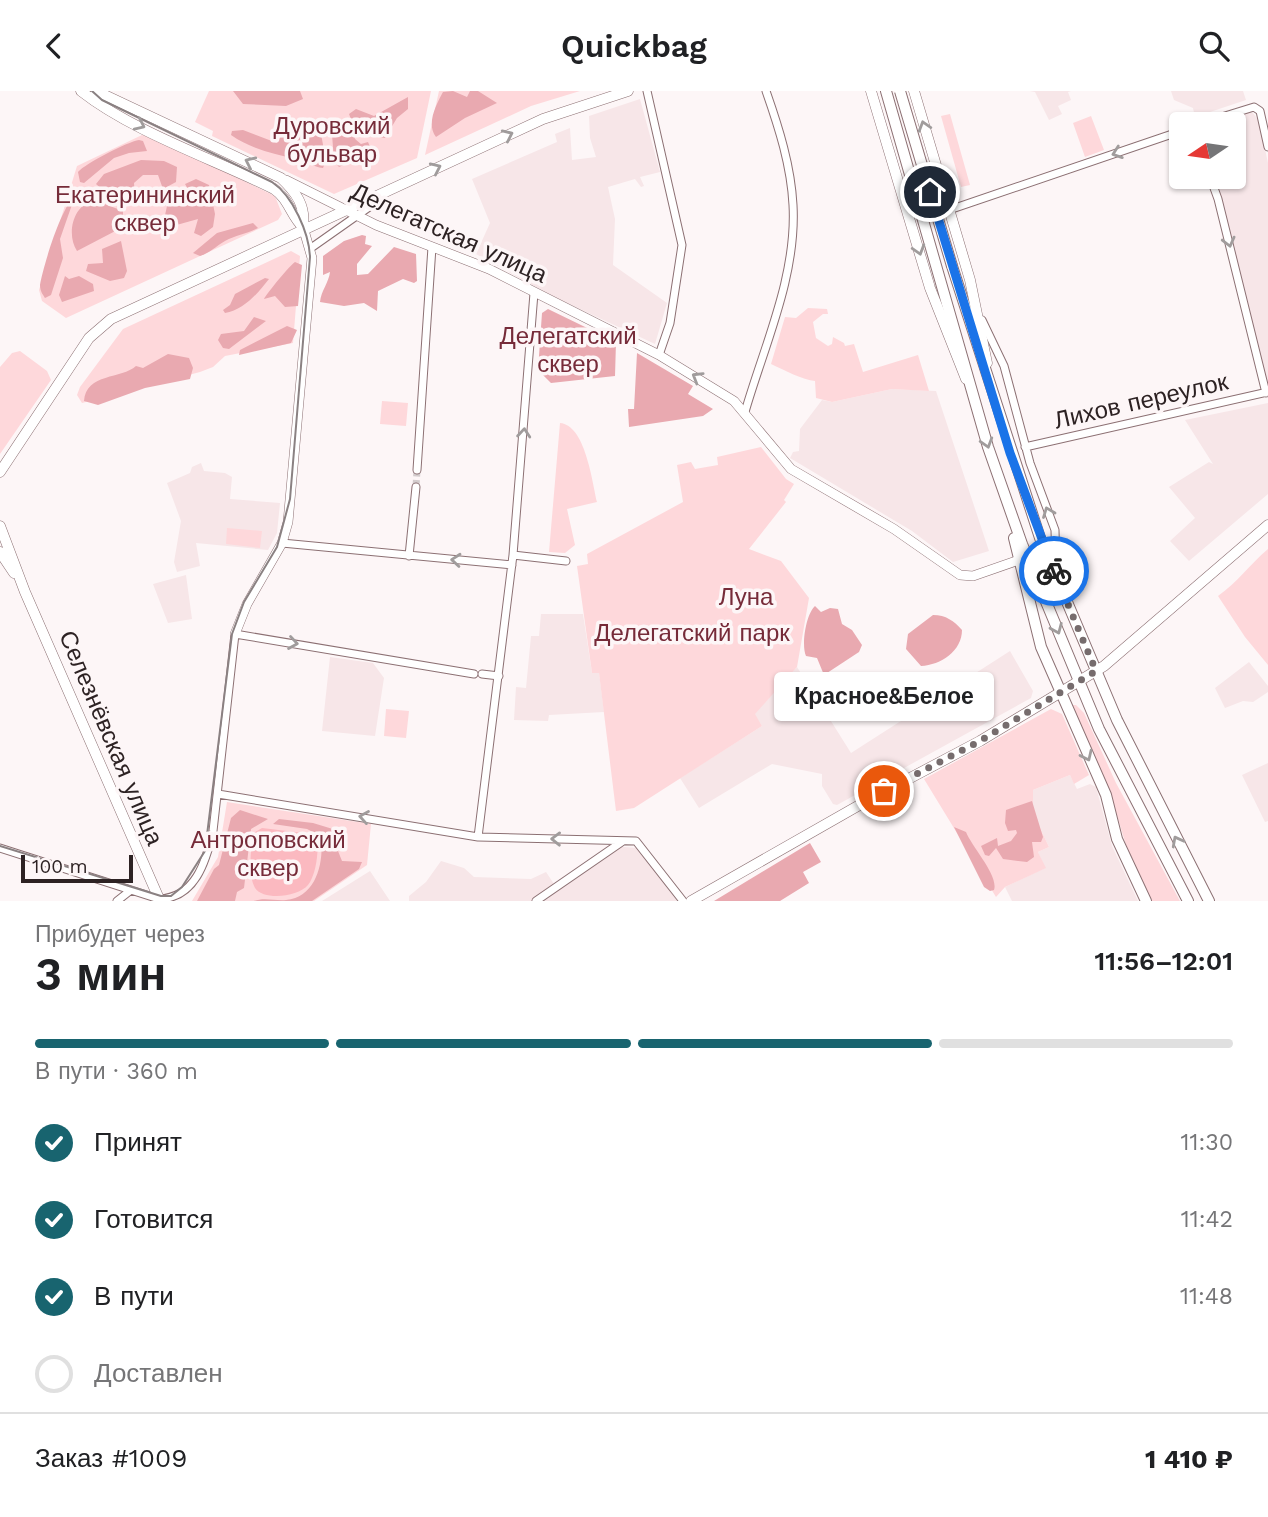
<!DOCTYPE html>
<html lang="ru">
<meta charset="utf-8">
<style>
body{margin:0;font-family:"Work Sans",sans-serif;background:#f6f6f6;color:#202124;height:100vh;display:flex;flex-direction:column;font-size:26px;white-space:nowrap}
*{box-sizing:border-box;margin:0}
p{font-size:23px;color:#757577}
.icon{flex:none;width:38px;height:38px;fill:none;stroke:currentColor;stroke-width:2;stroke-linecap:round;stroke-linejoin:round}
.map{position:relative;height:810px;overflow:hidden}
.sheet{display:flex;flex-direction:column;background:#fff;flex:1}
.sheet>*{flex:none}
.needle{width:46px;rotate:257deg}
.controls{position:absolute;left:1169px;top:21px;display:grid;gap:14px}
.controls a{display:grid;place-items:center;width:77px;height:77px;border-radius:7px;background:#fff;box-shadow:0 2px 5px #0004;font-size:35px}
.scale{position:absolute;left:21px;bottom:18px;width:112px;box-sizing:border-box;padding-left:7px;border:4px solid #2d2223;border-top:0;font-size:19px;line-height:24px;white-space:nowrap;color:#2d2223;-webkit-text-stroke:5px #fdf6f7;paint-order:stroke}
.pin{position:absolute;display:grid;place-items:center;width:60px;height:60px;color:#fff;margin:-30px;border:4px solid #fff;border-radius:50%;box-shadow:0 2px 7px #0007}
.courier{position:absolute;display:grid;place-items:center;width:70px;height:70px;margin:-35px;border:5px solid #1a73e8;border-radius:50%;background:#fff;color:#222;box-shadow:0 2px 9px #0007}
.bubble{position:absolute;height:49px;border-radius:7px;background:#fff;box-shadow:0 2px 5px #0004;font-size:23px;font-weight:600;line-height:49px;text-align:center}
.overview em{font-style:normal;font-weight:600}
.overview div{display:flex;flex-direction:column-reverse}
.overview{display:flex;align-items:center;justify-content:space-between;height:119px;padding:0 35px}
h1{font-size:46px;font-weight:600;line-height:52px}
.bar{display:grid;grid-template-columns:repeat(4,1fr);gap:10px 7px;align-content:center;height:84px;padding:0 35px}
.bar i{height:9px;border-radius:5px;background:#e0e0e0}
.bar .on{background:#18646f}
.bar p{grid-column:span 4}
.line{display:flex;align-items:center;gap:18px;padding:0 35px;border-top:2px solid #e0e0e0}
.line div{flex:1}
ol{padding:0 35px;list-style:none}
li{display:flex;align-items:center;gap:21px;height:77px}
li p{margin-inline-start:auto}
li .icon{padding:7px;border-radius:50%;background:#18646f;color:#fff;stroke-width:4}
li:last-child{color:#757577}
li i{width:38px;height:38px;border:4px solid #e0e0e0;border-radius:50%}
header{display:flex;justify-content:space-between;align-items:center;height:91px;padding:0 35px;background:#fff;font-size:32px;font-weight:600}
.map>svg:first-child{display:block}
</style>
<header><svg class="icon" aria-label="back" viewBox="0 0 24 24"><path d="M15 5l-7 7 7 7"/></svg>Quickbag<svg class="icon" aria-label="search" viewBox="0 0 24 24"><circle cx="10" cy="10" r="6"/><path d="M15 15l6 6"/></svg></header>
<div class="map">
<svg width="1268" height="810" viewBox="0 0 1268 810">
<rect width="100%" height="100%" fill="#fdf6f7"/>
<!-- built -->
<path fill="#f7e6e8" d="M 1030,0 L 1071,0 L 1068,1 L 1071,9 L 1058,15 L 1062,23 L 1049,29 L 1035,1 Z
M 1171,0 L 1243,0 L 1246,9 L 1195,26 L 1193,17 L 1174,9 Z
M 640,8 L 660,81 L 640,86 L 644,95 L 641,96 L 635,88 L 608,96 L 615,128 L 613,174 L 667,212 L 655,253 L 554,206 L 476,163 L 490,132 L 472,88 L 557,51 L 555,43 L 570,37 L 572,69 L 596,66 L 590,47 L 589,25 Z
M 1247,20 L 1253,22 L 1259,30 L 1268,72 L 1268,296 L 1222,108 L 1214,86 L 1234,86 L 1234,33 L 1212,33 Z
M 892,298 L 936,300 L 989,460 L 953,471 L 912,440 L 790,367 L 793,361 L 799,360 L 800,338 L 822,309 L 832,311 Z
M 1268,312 L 1268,403 L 1189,470 L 1170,450 L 1195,427 L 1169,396 L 1209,371 L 1213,373 L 1185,329 Z
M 201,372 L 204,380 L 225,382 L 232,386 L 230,408 L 280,412 L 277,442 L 268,459 L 196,452 L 200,475 L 177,481 L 174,471 L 181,430 L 167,392 L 190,382 L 192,376 Z
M 186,484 L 192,528 L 168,532 L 153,493 Z
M 541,523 L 583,523 L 592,582 L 599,581 L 604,621 L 549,624 L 548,630 L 514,629 L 516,596 L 526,597 L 531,545 L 539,545 Z
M 1010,560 L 1033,600 L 1031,607 L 837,714 L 833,713 L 822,695 L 822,683 L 772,673 L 699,717 L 680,687 L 762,635 L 754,623 L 797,576 L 851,662 Z
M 330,566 L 373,572 L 384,587 L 375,645 L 322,640 Z
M 1249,571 L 1268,595 L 1268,601 L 1253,611 L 1243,610 L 1225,617 L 1215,597 Z
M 1268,672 L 1268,730 L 1265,731 L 1242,684 Z
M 1070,684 L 1077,698 L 1090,693 L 1096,696 L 1112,755 L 1138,810 L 1012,810 L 1005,796 L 1045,777 L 1038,761 L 1049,756 L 1033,722 L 1033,699 Z
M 610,755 L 638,757 L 677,810 L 409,810 L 409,805 L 426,791 L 441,770 L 464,777 L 474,786 L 531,788 L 546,781 L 554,793 Z
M 370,780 L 390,810 L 322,810 Z"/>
<!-- green -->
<path fill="#fed8db" d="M 209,0 L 431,0 L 417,67 L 334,103 L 212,45 L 213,40 L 195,31 Z
M 439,0 L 580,0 L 531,15 L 425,64 Z
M 950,23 L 970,94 L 961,96 L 941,25 Z
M 1091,25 L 1104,59 L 1085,66 L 1073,32 Z
M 142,44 L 151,45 L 275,105 L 282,123 L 278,129 L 66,227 L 42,210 L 39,199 L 77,75 Z
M 291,160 L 300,165 L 293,252 L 225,265 L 213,276 L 200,281 L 82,312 L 77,304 L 80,296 L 123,238 Z
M 808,217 L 827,218 L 828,223 L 823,223 L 813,231 L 816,247 L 828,255 L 832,253 L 833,246 L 844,252 L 845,255 L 854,253 L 863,281 L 918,264 L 929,300 L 892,298 L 832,311 L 816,307 L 815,290 C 803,289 784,279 771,273 L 785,226 L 796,227 Z
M 20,260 L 47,280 L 51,289 L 0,363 L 0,276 L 12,262 Z
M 382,310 L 408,312 L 406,335 L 380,333 Z
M 560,332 C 585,334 592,389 597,411 L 567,418 L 575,454 L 565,462 L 549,461 Z
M 761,356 L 786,388 L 794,393 L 784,409 L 786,411 L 749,458 L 781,470 L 809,507 L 797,576 L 755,623 L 762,635 L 634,717 L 616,720 L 599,582 L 592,582 L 577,475 L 588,473 L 587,463 L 683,411 L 677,374 L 691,371 L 695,378 L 718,374 L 717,366 Z
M 227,437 L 262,440 L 260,457 L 226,453 Z
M 1268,458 L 1268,574 L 1245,546 L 1218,505 C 1238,491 1249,474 1268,458 Z
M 1071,614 L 1076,614 L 1084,622 L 1116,692 L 1180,810 L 1152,810 L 1126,754 L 1108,695 Z
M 386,618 L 409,620 L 406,647 L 384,645 Z
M 1051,618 L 1062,623 L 1089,684 L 1074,693 L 1070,684 L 1033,699 L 1033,722 L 1049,756 L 1038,761 L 1046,777 L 1005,796 L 996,806 L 924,688 Z
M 227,711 L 371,733 L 367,774 L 314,810 L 192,810 L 218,766 Z"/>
<!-- forest -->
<path fill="#e9a9b0" d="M 233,0 L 300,0 L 303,8 L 286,15 L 243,13 Z
M 453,0 L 467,6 L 470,0 L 478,0 L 497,12 L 465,27 L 436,46 C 426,33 436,14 443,1 Z
M 408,6 L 408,18 L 397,27 L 385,47 C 369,45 354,38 349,23 L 356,18 L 374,25 Z
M 309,30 L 319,32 L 326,70 L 323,77 C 313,76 307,70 297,68 C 274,63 251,58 231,44 L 232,40 L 243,39 L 277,52 L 286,36 Z
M 352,38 L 355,48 L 361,53 L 368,51 L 371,58 L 363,65 L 339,76 L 334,70 L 332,43 L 334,40 Z
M 139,49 L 143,50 L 147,60 L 129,62 L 114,67 L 84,92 L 80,91 L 78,81 C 86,72 127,51 139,49 Z
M 141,69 L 164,70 L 177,76 L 176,91 L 163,98 L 158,84 L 143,84 L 134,92 L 135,106 L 125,111 L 111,106 L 96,93 L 104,83 Z
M 196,88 L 209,94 L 215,123 L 213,136 L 201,145 L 194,142 L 198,128 L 173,135 L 164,129 L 167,115 L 180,109 L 189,100 L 185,93 Z
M 75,105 L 60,148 L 63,167 L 51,204 L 45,207 C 44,205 40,201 40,194 C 43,176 61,116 75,105 Z
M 94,109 L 123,120 L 123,136 L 77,160 C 66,143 73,114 94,109 Z
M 253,132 L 258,137 C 247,143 236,144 225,150 C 216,155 210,162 200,165 L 193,162 L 217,142 Z
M 362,144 L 366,145 L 365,153 L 372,155 L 357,173 L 357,184 L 368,183 L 394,156 L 416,163 L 417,190 L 414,192 L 403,188 L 378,200 L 377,220 L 364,212 L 344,215 L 320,211 C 321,200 329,191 330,181 L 323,184 L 323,165 L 344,150 Z
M 121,150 L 127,180 L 124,187 L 110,190 L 86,180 L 88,173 L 103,172 L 102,158 Z
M 295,171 L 302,174 L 298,215 L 285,216 L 275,205 L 264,208 C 267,202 291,173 295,171 Z
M 65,185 L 69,188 L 79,185 L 93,193 L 94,200 L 62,211 L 59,204 Z
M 265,187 L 269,188 C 258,202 244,219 225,222 L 223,219 L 230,214 L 235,203 Z
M 548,218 L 616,251 L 615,285 L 551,292 L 538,279 L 542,222 Z
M 254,226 L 266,230 L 229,258 L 223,257 L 218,249 L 221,243 L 244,240 Z
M 287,235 L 297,239 L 291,252 L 239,264 L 240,259 Z
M 637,262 L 693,295 L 688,303 L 713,318 L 703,325 L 629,336 L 628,318 L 634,318 Z
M 168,263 L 189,267 L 193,277 L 190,288 L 145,297 L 98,314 L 84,310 C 86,282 122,288 136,275 L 143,277 Z
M 815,515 L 821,521 L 830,517 L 838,518 L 842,533 L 852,539 L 862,554 L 859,561 L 824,584 L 817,567 L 806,565 C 801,554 806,523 815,515 Z
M 933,524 C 946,524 954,530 962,539 C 962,560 941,574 921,575 L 906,558 L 908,543 Z
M 1032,710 L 1043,746 L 1041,751 L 1032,751 L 1034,766 L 1027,771 L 1003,768 L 996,757 L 989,765 L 985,764 L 981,755 L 997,747 L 998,755 L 1011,750 L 1017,742 L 1016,739 L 1008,740 L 1005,732 L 1006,719 Z
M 240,719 L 268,728 L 251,738 L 244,797 L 237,801 L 235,810 L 197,810 L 214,778 L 219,774 L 231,727 Z
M 279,728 L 313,732 L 336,739 L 334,746 L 341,749 L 338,760 L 342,770 L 362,771 L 359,778 L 312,810 L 254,810 C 264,806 275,810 286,809 C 317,806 324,771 321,745 L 307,738 L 273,733 Z
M 954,736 L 966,741 C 972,756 999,785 994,799 L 990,800 L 984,796 Z
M 810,752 L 821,771 L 803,781 L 809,792 L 780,810 L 714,810 Z"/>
<!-- water -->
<path fill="#fbb9c0" d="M 262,737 L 312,743 L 317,747 C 319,760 316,784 308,794 C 298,806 264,810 255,797 C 247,782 252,759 252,743 Z"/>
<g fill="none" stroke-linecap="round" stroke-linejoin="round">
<!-- minor-tunnel -->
<path stroke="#d3cccd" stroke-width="7" stroke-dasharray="7 3.5" stroke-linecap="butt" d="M 416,396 L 417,379"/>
<defs>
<path id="minor" d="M 647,0 L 682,154 L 670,232 L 659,264
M 1199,33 L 1254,16 L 1260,20 L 1268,56
M 1210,86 L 1218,108 L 1266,302
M 949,119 L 1181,40
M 311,157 L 382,107
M 982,229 L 1004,275 L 1030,372 L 1055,439 L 1056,477
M 745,321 C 764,255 797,185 793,114 C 791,75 779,37 766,0
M 1025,356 L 1268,301
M 417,379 L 432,156
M 282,452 L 512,474
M 513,464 L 566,470
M 409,465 L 416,396
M 482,583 L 499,585
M 218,703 L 478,746 L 636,750 L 683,810
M 478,746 L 513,464 L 534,202
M 0,757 L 159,808 C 195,807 206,771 213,740 L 235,543 L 474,583
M 117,810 L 131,799
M 536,810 L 623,750"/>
<path id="tertiary" d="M 286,89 L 376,134 L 489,178 L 659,264 L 734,310 L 791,378 L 894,438 L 960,484 L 973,485 L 1019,469
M 235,543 L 247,513 L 282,452 L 288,431 L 312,167 L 303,136"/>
<path id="secondary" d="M 81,0 C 133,41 214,68 274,98 C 289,108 291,125 303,136
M 96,0 L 281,87 C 296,101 306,115 303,136
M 871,0 L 930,197 L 966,288
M 914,0 L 970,189 L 987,272
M 0,381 L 89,247 L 111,228 L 543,28 L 628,0
M 0,435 L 25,501 L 160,810
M 0,461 L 14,482
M 691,810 L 863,712 L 980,650 L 1104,575 L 1268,434"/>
<path id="primary" d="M 886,0 L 988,356 L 1022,453 L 1099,638 L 1188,810
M 952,175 L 1040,447 L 1117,629 L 1209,810
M 1014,447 L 1041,556 L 1106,704 L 1117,748 L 1146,810"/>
</defs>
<!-- minor casing -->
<use href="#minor" stroke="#8c7073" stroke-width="9"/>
<!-- tertiary casing -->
<use href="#tertiary" stroke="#8c7073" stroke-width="10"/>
<!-- secondary casing -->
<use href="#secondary" stroke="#8c7073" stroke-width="11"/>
<!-- primary casing -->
<use href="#primary" stroke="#8c7073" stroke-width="12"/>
<!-- minor -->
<use href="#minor" stroke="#fff" stroke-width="7"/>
<!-- tertiary -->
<use href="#tertiary" stroke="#fff" stroke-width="9"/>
<!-- secondary -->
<use href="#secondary" stroke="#fff" stroke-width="10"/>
<!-- primary -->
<use href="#primary" stroke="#fff" stroke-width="10"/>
<!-- tram -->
<path stroke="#8a8182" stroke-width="2" d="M 0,755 L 161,805 L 171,805 L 182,796 L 205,760 L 232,543 L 244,511 L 277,456 L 290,408 L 310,166 C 309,142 293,105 272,91 L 102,9 L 92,0"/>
<defs>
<path id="primary-bridge" d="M 900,0 L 952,175"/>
</defs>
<!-- primary-bridge casing -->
<use href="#primary-bridge" stroke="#8c7073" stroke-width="12" stroke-linecap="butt"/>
<!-- primary-bridge -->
<use href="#primary-bridge" stroke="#fff" stroke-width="10"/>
</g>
<!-- one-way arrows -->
<defs><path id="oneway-chevron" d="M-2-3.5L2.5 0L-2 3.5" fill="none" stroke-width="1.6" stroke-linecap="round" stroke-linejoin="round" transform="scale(1.75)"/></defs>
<g stroke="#a09c9c">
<use href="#oneway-chevron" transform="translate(140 34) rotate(25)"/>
<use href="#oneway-chevron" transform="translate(924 35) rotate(-107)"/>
<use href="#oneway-chevron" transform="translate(508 44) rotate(-25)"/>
<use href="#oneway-chevron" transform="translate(1117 62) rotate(161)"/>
<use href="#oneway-chevron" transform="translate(250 71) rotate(-155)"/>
<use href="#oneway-chevron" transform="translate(436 77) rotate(-25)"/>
<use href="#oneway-chevron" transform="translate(1229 151) rotate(76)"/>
<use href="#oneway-chevron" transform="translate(919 159) rotate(73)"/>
<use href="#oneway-chevron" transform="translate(697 286) rotate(-149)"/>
<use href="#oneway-chevron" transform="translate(524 342) rotate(-85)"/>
<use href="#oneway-chevron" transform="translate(987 352) rotate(73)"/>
<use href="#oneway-chevron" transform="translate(1048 421) rotate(-111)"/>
<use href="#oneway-chevron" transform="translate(456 469) rotate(-175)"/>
<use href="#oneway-chevron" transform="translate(1057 538) rotate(67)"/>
<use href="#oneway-chevron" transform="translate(293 552) rotate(9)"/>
<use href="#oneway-chevron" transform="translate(1087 665) rotate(65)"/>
<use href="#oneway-chevron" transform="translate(364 726) rotate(-170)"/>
<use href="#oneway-chevron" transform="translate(556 748) rotate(-179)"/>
<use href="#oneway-chevron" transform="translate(1177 750) rotate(-118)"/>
</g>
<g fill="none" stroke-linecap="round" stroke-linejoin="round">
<!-- done -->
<path stroke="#766c6d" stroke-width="7" stroke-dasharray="0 12.6" d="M 884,700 L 980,650 L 1096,580 L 1054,480"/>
<!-- route -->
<path stroke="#1a73e8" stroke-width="9" d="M 930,101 L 1010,362 L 1054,480"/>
</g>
<g text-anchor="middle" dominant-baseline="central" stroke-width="7" stroke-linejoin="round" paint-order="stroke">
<!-- park labels -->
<g font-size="24" fill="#762b39" stroke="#fdf6f7">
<text x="332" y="35">Дуровский<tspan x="332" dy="28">бульвар</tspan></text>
<text x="145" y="104">Екатерининский<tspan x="145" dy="28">сквер</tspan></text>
<text x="568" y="245">Делегатский<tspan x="568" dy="28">сквер</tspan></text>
<text x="746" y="506">Луна</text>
<text x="692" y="542">Делегатский парк</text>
<text x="268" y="749">Антроповский<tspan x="268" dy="28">сквер</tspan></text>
</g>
<!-- street labels -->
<g font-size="24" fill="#2d2223" stroke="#fdf6f7">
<text transform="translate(449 142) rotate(24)">Делегатская улица</text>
<text transform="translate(1141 310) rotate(-13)">Лихов переулок</text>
<text transform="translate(111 647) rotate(67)">Селезнёвская улица</text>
</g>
</g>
</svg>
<div class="controls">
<a><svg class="needle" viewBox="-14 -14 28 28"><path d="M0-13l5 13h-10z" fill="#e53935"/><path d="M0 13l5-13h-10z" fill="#757577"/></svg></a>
</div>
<div class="scale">100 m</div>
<div class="pin" style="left:884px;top:700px;background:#ea580c"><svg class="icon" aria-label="bag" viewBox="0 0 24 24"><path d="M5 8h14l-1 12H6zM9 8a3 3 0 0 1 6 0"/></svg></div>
<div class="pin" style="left:930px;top:101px;background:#1f2937"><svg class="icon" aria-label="home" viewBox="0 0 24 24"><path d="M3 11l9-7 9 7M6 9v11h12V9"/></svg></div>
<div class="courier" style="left:1054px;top:480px"><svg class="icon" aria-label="bike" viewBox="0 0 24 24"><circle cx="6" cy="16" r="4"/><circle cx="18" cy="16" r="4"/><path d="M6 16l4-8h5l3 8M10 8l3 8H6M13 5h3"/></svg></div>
<div class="bubble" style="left:774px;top:581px;width:220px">Красное&amp;Белое</div>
</div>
<section class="sheet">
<div class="overview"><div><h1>3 мин</h1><p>Прибудет через</p></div><em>11:56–12:01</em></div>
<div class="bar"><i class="on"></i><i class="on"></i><i class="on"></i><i></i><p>В пути · 360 m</p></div>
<ol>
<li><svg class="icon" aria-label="check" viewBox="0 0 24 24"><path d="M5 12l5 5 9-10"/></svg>Принят<p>11:30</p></li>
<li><svg class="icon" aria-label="check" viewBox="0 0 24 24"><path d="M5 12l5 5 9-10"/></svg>Готовится<p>11:42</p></li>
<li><svg class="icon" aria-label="check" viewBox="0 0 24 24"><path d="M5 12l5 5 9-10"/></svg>В пути<p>11:48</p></li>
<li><i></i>Доставлен</li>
</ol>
<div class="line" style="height:91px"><div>Заказ #1009</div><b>1 410 ₽</b></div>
</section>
